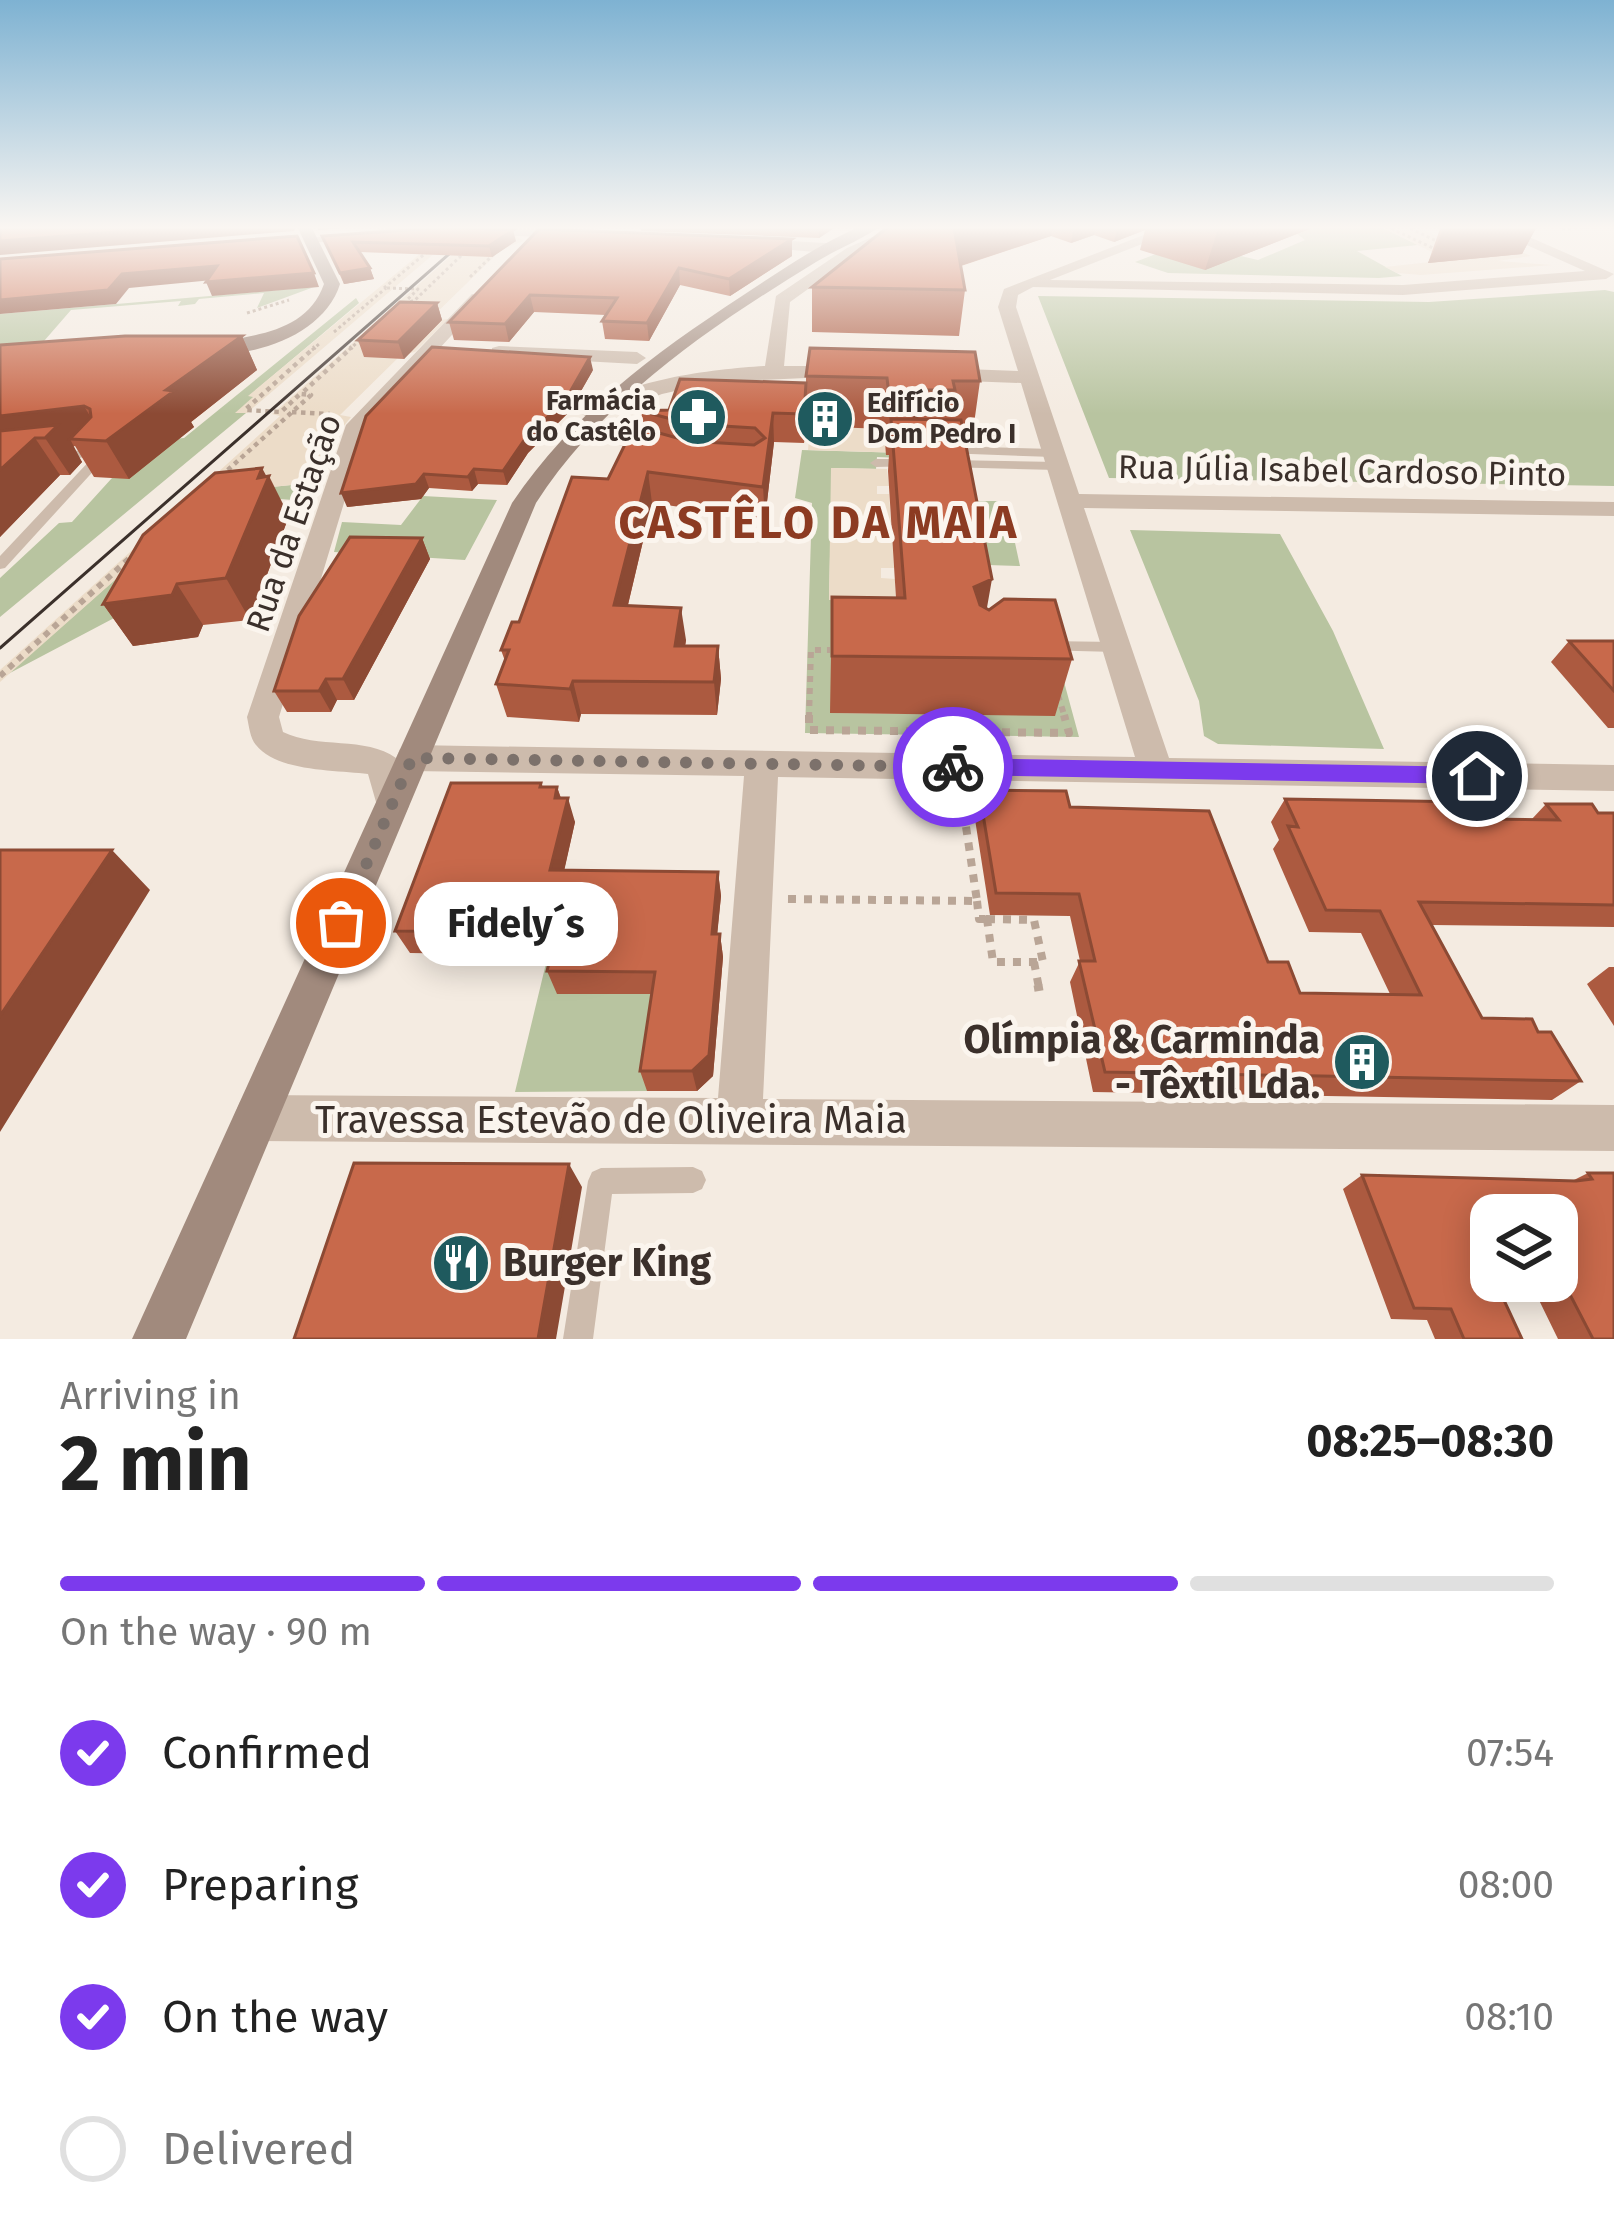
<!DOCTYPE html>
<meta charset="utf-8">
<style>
body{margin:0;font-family:"Fira Sans",sans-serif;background:#f6f6f6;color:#222;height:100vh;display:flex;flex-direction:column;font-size:45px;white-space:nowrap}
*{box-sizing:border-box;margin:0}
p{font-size:39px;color:#767676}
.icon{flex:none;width:66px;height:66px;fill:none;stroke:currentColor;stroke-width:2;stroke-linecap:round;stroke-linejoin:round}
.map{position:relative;height:1339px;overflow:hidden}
.drawer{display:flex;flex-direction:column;background:#fff;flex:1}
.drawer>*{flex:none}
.fabs{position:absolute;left:1470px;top:1194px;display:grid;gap:24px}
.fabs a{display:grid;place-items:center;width:108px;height:108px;border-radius:24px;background:#fff;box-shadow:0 6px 30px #0003;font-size:60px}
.pin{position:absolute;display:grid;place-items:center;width:102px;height:102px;color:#fff;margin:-51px;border:6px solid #fff;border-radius:50%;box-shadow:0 3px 12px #0007}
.courier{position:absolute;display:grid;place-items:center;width:120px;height:120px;margin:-60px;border:9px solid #7c3aed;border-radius:50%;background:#fff;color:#222;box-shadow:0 3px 15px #0007}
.bubble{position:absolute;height:84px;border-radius:36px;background:#fff;box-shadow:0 6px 30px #0003;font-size:39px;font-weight:700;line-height:84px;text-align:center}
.head em{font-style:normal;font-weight:700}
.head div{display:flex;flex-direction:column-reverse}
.head{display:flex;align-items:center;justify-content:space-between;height:204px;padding:0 60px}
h1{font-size:78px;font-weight:700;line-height:90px}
.bar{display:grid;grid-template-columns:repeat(4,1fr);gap:18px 12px;align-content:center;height:144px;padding:0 60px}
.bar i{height:15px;border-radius:9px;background:#e0e0e0}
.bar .current{background:#7c3aed}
.bar p{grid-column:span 4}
ol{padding:0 60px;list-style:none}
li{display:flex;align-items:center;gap:36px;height:132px}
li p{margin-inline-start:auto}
li .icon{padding:12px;border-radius:50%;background:#7c3aed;color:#fff;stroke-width:4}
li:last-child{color:#767676}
li i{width:66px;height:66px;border:6px solid #e0e0e0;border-radius:50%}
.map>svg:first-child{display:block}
</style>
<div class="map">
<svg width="1614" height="1339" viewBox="0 0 1614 1339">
<rect width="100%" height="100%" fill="#f4ebe1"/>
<!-- green -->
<path fill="#b8c4a0" d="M 1312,226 L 1379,226 L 1418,245 L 1357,251 L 1402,276 L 1379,278 L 1168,273 L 1135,262 L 1185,243 L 1258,260 L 1305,240 L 1296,233 Z
M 314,287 L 257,308 L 264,293 L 199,299 L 195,304 L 178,306 L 181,301 L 71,310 L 31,356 L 0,365 L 0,314 Z
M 1605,290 L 1614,292 L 1614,486 L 1109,478 L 1038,296 L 1429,302 Z
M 356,298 L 359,303 L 250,395 L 255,396 L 238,413 L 246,413 L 0,617 L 0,578 L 59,523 L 72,522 L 112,478 L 122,444 L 184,438 Z
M 964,431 L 965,446 L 953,460 L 877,457 L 876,469 L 832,468 L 829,600 L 976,603 L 831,713 L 928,714 L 931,735 L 805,733 L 812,503 L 795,498 L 802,450 L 905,453 Z
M 311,483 L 305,501 L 253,497 L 135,607 L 8,674 L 213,493 Z
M 423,496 L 497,500 L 465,560 L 334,552 L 342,522 L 401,525 Z
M 975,501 L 1006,501 L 1020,566 L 988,565 Z
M 1130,530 L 1280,534 L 1333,631 L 1384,749 L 1218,744 L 1204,736 L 1199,701 Z
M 1057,656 L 1079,737 L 960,735 L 957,715 L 1055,715 Z
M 548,955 L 565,956 L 661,994 L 647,1091 L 515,1092 Z"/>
<!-- plaza -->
<path fill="#ecdcc8" d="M 1379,226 L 1415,226 L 1484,257 L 1520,254 L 1462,226 L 1531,256 L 1498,261 L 1552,265 L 1421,275 L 1397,273 L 1385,267 L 1448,260 Z
M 456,235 L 247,413 L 235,413 L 253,397 L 248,396 L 422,252 Z
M 514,235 L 524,241 L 502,249 L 427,322 L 448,319 L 415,352 L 401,355 L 340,415 L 351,417 L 339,432 L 321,482 L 213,493 L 0,682 L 0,670 L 280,416 L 272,414 L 275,412 L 463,245 Z
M 810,427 L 905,429 L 906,453 L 808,450 Z
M 831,468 L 887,469 L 889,486 L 877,486 L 877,494 L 889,494 L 894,568 L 881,568 L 881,578 L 895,579 L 896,602 L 829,600 Z"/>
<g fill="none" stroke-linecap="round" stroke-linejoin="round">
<!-- path-far4 -->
<path stroke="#b9a596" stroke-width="3" stroke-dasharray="3 3" stroke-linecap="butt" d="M 1386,226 L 1437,250
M 1405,226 L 1441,243
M 1562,229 L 1612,226
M 470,277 L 495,253
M 384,288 L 427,252
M 387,288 L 418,289 L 407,300
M 399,306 L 415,300 L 466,251
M 247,313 L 289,300
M 334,332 L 386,288
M 312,350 L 319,344
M 349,350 L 362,338"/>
<!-- path-far3 -->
<path stroke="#b9a596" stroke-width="4.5" stroke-dasharray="4.5 4.5" stroke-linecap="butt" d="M 299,395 L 281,412 L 245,410 L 315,347
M 292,412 L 330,414
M 221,476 L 311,395 L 301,394 L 352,347"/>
<!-- path-far2 -->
<path stroke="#b9a596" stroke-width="6" stroke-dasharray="6 6" stroke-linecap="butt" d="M 0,676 L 131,557
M 1058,695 L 1065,718
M 809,718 L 811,650 L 830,650"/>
<!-- path-far1 -->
<path stroke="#b9a596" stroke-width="8" stroke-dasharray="8 8" stroke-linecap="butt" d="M 809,715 L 809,730 L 1069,733 L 1064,715
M 943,715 L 945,734
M 788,899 L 977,901 L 964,813 L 970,794
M 977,901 L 979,919 L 987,919
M 987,919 L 1034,920 L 1043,962 L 993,962 Z
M 1034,962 L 1039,988"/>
<!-- path -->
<path stroke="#b9a596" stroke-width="9" stroke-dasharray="9 9" stroke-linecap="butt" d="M 1038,985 L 1039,991"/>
<!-- lane -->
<path fill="#cdbbac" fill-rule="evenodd" d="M 578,425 L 648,445 L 650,448 L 644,452 L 574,432 L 572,429 Z
M 948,446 L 1053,449 L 1059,453 L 1053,457 L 944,453 L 942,450 Z
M 105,447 L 109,448 L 109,454 L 5,568 L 0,569 L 0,556 L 94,456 L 55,461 L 51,460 L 51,454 Z
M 911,459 L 917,463 L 915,466 L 876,467 L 870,463 L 876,459 Z
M 949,460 L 1057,462 L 1063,466 L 1057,470 L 945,467 L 945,461 Z
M 1045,641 L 1116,642 L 1124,647 L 1116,652 L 1039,650 L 1037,646 L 1039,642 Z
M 693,1167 L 702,1171 L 706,1180 L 702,1189 L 693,1193 L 612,1194 L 593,1339 L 563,1339 L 588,1181 L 592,1172 L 601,1168 Z"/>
<!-- street -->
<path fill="#cdbbac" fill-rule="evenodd" d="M 403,226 L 574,230 L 581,234 L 574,238 L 421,233 L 311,243 L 304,239 Z
M 897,226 L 917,226 L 857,254 L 790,302 L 784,366 L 843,366 L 850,368 L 850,376 L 715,382 L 662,394 L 592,420 L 582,414 C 620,380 714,369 765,366 L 776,296 L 847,248 Z
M 1167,226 L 1188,226 L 1050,280 L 1403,285 L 1585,271 L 1484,226 L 1504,226 L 1614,274 L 1606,279 L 1403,295 L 1033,287 L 1018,295 L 1016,307 L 1079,494 L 1614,502 L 1614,516 L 1084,508 L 1169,758 L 1614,765 L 1614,791 L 778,777 L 763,1099 L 1614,1105 L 1614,1151 L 256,1141 L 240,1134 L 233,1118 L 240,1102 L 256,1095 L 718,1098 L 744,776 L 412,771 L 399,765 L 409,806 L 404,816 L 392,820 L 380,816 L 368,774 C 337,770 277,772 256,745 C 250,738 249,726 247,717 L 346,425 L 472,294 L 486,298 L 367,427 L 279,717 L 283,732 C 317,749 366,736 396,758 L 400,749 L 412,745 L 1135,757 L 1021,383 L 939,380 L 929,374 L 939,368 L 1018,371 L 998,307 L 1004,289 Z
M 754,239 L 826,243 L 834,248 L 826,253 L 749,246 Z
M 499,346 L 637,352 L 646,358 L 637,364 L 492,356 L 492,348 Z"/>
<!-- secondary -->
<path fill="#a18a7d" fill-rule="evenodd" d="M 297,226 L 311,226 L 340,284 C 324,336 250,360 199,353 L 199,345 C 245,336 306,336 324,284 Z
M 861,226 L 881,226 C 861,240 837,249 816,262 C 710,327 604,398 536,503 L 186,1339 L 132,1339 L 512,503 C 573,413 652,355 742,296 C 780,271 819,244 861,226 Z"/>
<!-- tram -->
<path stroke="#3b302b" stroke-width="3" d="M 0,648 L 481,226"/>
</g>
<!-- wall -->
<path fill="#ac5a40" d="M 641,226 L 837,226 L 819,238 L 641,231 Z
M 889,226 L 1317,226 L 1205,270 L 1140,250 L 1145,230 L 1114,242 L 1094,235 L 1071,243 L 1051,236 L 961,266 L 965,290 L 959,336 L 812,332 L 812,287 Z
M 1441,226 L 1537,226 L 1522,254 L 1428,263 Z
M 539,229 L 792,239 L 792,256 L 730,296 L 680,285 L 649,341 L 605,339 L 602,321 L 606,315 L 534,312 L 509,342 L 454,340 L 449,322 Z
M 322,236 L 516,241 L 492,257 L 360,252 L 370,268 L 374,279 L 344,284 Z
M 437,303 L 442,320 L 404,359 L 364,357 L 358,340 Z
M 242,336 L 257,370 L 191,422 L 194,427 L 129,479 L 94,477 L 75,446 L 72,447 L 82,462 L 70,475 L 60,475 L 0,537 L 0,345 Z
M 593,370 L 569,412 L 528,453 L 507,485 L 478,484 L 472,491 L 429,488 L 421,499 L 347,507 Z
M 806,376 L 980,381 L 973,431 L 963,431 L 987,608 L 1072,659 L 1055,716 L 830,713 L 832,597 L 896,598 L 888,471 L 889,455 L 886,455 L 884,429 L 806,426 L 806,422 L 804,443 L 774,442 L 765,519 L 652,503 L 628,605 L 686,640 L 685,646 L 718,646 L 721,679 L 717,715 L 581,714 L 579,722 L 507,717 L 496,684 L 505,661 L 501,650 L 608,479 L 644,429 L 641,411 L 669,410 L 806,383 Z
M 266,477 L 289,516 L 250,620 L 203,625 L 198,637 L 133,646 L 103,604 Z
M 422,538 L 430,559 L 354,700 L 337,700 L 331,712 L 287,712 L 274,691 Z
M 1569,641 L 1614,641 L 1614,728 L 1608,728 L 1551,662 Z
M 541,783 L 543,787 L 557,787 L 561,798 L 575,822 L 564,870 L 718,872 L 721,896 L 717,934 L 720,934 L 723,957 L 713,1076 L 697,1091 L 647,1091 L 640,1071 L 652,994 L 557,994 L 547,971 L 551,955 L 410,953 L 395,931 Z
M 979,790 L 1070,807 L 1268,962 L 1300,993 L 1390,994 L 1361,933 L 1309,932 L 1273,849 L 1279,840 L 1271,822 L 1285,799 L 1481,819 L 1531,820 L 1546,804 L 1598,813 L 1614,813 L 1614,927 L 1431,925 L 1482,1018 L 1538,1032 L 1581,1081 L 1552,1100 L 1093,1092 L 1070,982 L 1080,961 L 1070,916 L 990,915 L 974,813 Z
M 1609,967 L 1614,967 L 1614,1026 L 1587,984 Z
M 1588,1173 L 1614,1173 L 1614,1339 L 1558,1339 L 1536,1294 L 1501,1294 L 1522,1339 L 1435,1339 L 1427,1320 L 1391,1319 L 1343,1189 L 1362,1175 L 1572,1181 Z"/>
<!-- shaded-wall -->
<path fill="#8c4a34" d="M 195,226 L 296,226 L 294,231 L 0,255 L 0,241 Z
M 317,226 L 366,226 L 318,230 Z
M 819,226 L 837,226 L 819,238 Z
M 959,226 L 1053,226 L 1051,236 L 950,269 L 954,228 Z
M 1074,226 L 1096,226 L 1094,235 L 1071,243 Z
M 1118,226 L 1146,226 L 1145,230 L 1114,242 Z
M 1225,226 L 1317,226 L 1205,270 L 1218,229 Z
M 1445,226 L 1537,226 L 1522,254 L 1428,263 Z
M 513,230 L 516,241 L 492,257 L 489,246 Z
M 792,239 L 792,256 L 730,296 L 729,279 Z
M 217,266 L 223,279 L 129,288 L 116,304 L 0,314 L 0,300 L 122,274 Z
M 370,268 L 374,279 L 344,284 L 340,273 Z
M 679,268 L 680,285 L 649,341 L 647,323 Z
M 314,273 L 319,287 L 212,296 L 206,282 Z
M 530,295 L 534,312 L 509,342 L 505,324 Z
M 437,303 L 442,320 L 404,359 L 398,342 Z
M 242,336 L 257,370 L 191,422 L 194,427 L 129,479 L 106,441 L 166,390 Z
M 590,357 L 593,370 L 569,412 L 528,453 L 507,485 L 503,471 L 525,439 Z
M 921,390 L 916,441 L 911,443 L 914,392 Z
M 806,393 L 806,422 L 804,443 L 804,414 Z
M 84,406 L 105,441 L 70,439 L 82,462 L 70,475 L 45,438 L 35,438 L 60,475 L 0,537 L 0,416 Z
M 773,413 L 774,442 L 765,519 L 763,487 Z
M 262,468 L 268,479 L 269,476 L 289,516 L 250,620 L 226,578 Z
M 474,469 L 478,484 L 472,491 L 468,477 Z
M 648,472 L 652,503 L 620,638 L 614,605 Z
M 424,474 L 429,488 L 421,499 L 347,507 L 341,493 Z
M 422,538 L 430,559 L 354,700 L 343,679 Z
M 992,579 L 982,636 L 974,587 Z
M 177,584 L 203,625 L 198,637 L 133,646 L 103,604 Z
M 681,608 L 686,640 L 680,679 L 675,646 Z
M 718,646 L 721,679 L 717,715 L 714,682 Z
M 326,679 L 337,700 L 331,712 L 319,691 Z
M 573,681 L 581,714 L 579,722 L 570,689 Z
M 557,787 L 565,811 L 568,798 L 575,822 L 559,894 L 550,870 L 555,798 Z
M 112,850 L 150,890 L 0,1132 L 0,1016 Z
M 718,872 L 721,896 L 715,957 L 712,934 Z
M 720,934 L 723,957 L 713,1076 L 697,1091 L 692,1071 Z
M 569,1164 L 582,1187 L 556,1339 L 538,1339 Z"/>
<!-- building -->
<path fill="#c8694b" stroke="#8c4a34" stroke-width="3" fill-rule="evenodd" d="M 0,226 L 195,226 L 0,241 Z
M 889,226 L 959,226 L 954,228 L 965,290 L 812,287 Z
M 450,227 L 513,230 L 489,246 L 353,242 L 370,268 L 340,273 L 322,236 Z
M 539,229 L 792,239 L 729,279 L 679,268 L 647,323 L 602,321 L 617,298 L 530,295 L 505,324 L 449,322 Z
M 297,236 L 314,273 L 206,282 L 217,266 L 122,274 L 108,290 L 0,300 L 0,259 Z
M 400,302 L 437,303 L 398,342 L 358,340 Z
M 125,336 L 242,336 L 166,390 L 174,391 L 106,441 L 70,439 L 91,417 L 90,409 L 84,406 L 0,416 L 0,345 Z
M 432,347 L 590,357 L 566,399 L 525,439 L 503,471 L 474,469 L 468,477 L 424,474 L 416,484 L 341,493 L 366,416 Z
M 810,348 L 975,352 L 980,381 L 953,381 L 955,390 L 921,390 L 914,392 L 914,403 L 890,403 L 887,378 L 806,376 Z
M 680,379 L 806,383 L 804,414 L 773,413 L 763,487 L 648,472 L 614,605 L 681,608 L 675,646 L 718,646 L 714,682 L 573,681 L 570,689 L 496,684 L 509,650 L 501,650 L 512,622 L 519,622 L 572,477 L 608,479 L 634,426 L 688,441 L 754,445 L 765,438 L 755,428 L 690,424 L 641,411 L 669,410 Z
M 891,419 L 961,420 L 992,579 L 974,587 L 980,605 L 989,610 L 1004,599 L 1055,600 L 1072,659 L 832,656 L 832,597 L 905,598 Z
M 58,425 L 45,438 L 35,438 L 0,470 L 0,431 Z
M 262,468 L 258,478 L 269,476 L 226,578 L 177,584 L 172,595 L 103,604 L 143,535 L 215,473 Z
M 350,537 L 422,538 L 343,679 L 326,679 L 319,691 L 274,691 L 299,616 Z
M 1569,641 L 1614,641 L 1614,691 Z
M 451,783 L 541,783 L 540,787 L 557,787 L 555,798 L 568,798 L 550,870 L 718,872 L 712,934 L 720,934 L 709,1055 L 692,1071 L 640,1071 L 655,972 L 547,971 L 557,932 L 395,931 Z
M 979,790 L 1066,791 L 1070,807 L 1209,811 L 1268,962 L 1288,962 L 1300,993 L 1421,995 L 1380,911 L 1326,910 L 1288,826 L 1298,827 L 1285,799 L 1470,802 L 1481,819 L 1559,820 L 1546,804 L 1592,804 L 1598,813 L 1614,813 L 1614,905 L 1419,902 L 1482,1018 L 1532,1019 L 1538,1032 L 1551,1032 L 1581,1081 L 1105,1072 L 1079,961 L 1095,961 L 1079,894 L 996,893 Z
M 0,850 L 112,850 L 0,1016 Z
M 354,1163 L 569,1164 L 538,1339 L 294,1339 Z
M 1588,1173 L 1614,1173 L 1614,1339 L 1593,1339 L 1564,1283 L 1496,1283 L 1522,1339 L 1464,1339 L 1451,1309 L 1414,1308 L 1362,1175 L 1576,1181 L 1592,1179 ZM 1491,1215 L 1557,1215 L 1557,1281 L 1491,1281 Z"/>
<!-- sky -->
<linearGradient id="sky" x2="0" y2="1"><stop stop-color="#7eb2d2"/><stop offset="0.55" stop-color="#faf6f2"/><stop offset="1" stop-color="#faf6f2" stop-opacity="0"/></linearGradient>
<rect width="1614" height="414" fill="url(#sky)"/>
<!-- route -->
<path fill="#7c3aed" d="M 953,758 L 1477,767 L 1488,776 L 1477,784 L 953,775 L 943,767 Z"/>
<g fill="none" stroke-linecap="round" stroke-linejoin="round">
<!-- done -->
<path stroke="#7c716b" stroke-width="12" stroke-dasharray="0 21.6" d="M 341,923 L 412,758 L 953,767"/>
</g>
<!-- icons -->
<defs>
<symbol id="pharmacy-disc" viewBox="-11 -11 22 22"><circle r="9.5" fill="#1f5a5e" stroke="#fbf5ee"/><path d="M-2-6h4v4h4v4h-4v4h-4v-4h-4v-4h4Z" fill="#fff"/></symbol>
<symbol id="building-disc" viewBox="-11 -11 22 22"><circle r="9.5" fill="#1f5a5e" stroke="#fbf5ee"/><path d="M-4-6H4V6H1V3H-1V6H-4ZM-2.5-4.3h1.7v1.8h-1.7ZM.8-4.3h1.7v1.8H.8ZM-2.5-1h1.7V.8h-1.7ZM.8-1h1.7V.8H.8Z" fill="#fff"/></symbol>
<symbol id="restaurant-disc" viewBox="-11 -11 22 22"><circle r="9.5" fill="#1f5a5e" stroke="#fbf5ee"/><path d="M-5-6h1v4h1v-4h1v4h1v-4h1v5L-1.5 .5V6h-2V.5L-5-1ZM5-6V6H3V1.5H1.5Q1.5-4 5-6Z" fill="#fff"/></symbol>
</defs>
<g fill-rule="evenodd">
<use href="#pharmacy-disc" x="665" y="384" width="66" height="66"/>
<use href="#building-disc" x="792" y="386" width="66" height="66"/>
<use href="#building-disc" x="1329" y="1029" width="66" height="66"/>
<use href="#restaurant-disc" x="428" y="1230" width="66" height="66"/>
</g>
<g text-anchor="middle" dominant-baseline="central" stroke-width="10" stroke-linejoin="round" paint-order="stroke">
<!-- far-poi labels -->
<g font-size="27" font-weight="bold" fill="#3b302b" stroke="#fbf5ee" text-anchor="end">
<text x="656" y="401">Farmácia<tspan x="656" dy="31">do Castêlo</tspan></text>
<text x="867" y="403" text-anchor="start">Edifício<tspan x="867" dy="31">Dom Pedro I</tspan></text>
</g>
<!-- street labels -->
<g font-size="33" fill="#3b302b" stroke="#fbf5ee">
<text transform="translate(1342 471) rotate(1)">Rua Júlia Isabel Cardoso Pinto</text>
<text transform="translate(294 523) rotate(-71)">Rua da Estação</text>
</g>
<!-- near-poi labels -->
<g font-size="39" font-weight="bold" fill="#3b302b" stroke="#fbf5ee" text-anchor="end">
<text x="1320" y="1040">Olímpia &amp; Carminda<tspan x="1320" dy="45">- Têxtil Lda.</tspan></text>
<text x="503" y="1263" text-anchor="start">Burger King</text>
</g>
<!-- near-street labels -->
<g font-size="39" fill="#3b302b" stroke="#fbf5ee">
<text x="611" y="1120">Travessa Estevão de Oliveira Maia</text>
</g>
<!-- district labels -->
<g font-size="45" font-weight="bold" letter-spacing="3" fill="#8c3b22" stroke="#fbf5ee">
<text x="819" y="523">CASTÊLO DA MAIA</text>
</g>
</g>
</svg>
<div class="fabs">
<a><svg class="icon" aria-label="layers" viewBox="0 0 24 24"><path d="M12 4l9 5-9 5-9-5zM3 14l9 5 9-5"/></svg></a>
</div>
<div class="pin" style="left:341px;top:923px;background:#ea580c"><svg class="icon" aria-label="bag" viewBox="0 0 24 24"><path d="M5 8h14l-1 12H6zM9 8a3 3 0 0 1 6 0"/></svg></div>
<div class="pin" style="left:1477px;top:776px;background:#1f2937"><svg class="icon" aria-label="home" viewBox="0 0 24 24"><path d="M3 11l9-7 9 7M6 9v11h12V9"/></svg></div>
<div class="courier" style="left:953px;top:767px"><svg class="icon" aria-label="bike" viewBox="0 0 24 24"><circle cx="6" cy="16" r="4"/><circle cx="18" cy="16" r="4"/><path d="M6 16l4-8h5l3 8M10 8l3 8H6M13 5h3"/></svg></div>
<div class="bubble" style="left:414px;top:882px;width:204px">Fidely´s</div>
</div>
<section class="drawer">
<div class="head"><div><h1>2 min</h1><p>Arriving in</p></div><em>08:25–08:30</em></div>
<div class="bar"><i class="current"></i><i class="current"></i><i class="current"></i><i></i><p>On the way · 90 m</p></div>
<ol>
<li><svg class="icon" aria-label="check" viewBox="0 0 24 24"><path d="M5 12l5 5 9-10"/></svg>Confirmed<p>07:54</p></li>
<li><svg class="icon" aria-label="check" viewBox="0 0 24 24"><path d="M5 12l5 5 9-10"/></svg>Preparing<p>08:00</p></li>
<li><svg class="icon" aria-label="check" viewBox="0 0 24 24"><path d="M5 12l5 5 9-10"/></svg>On the way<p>08:10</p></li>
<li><i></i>Delivered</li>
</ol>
</section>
